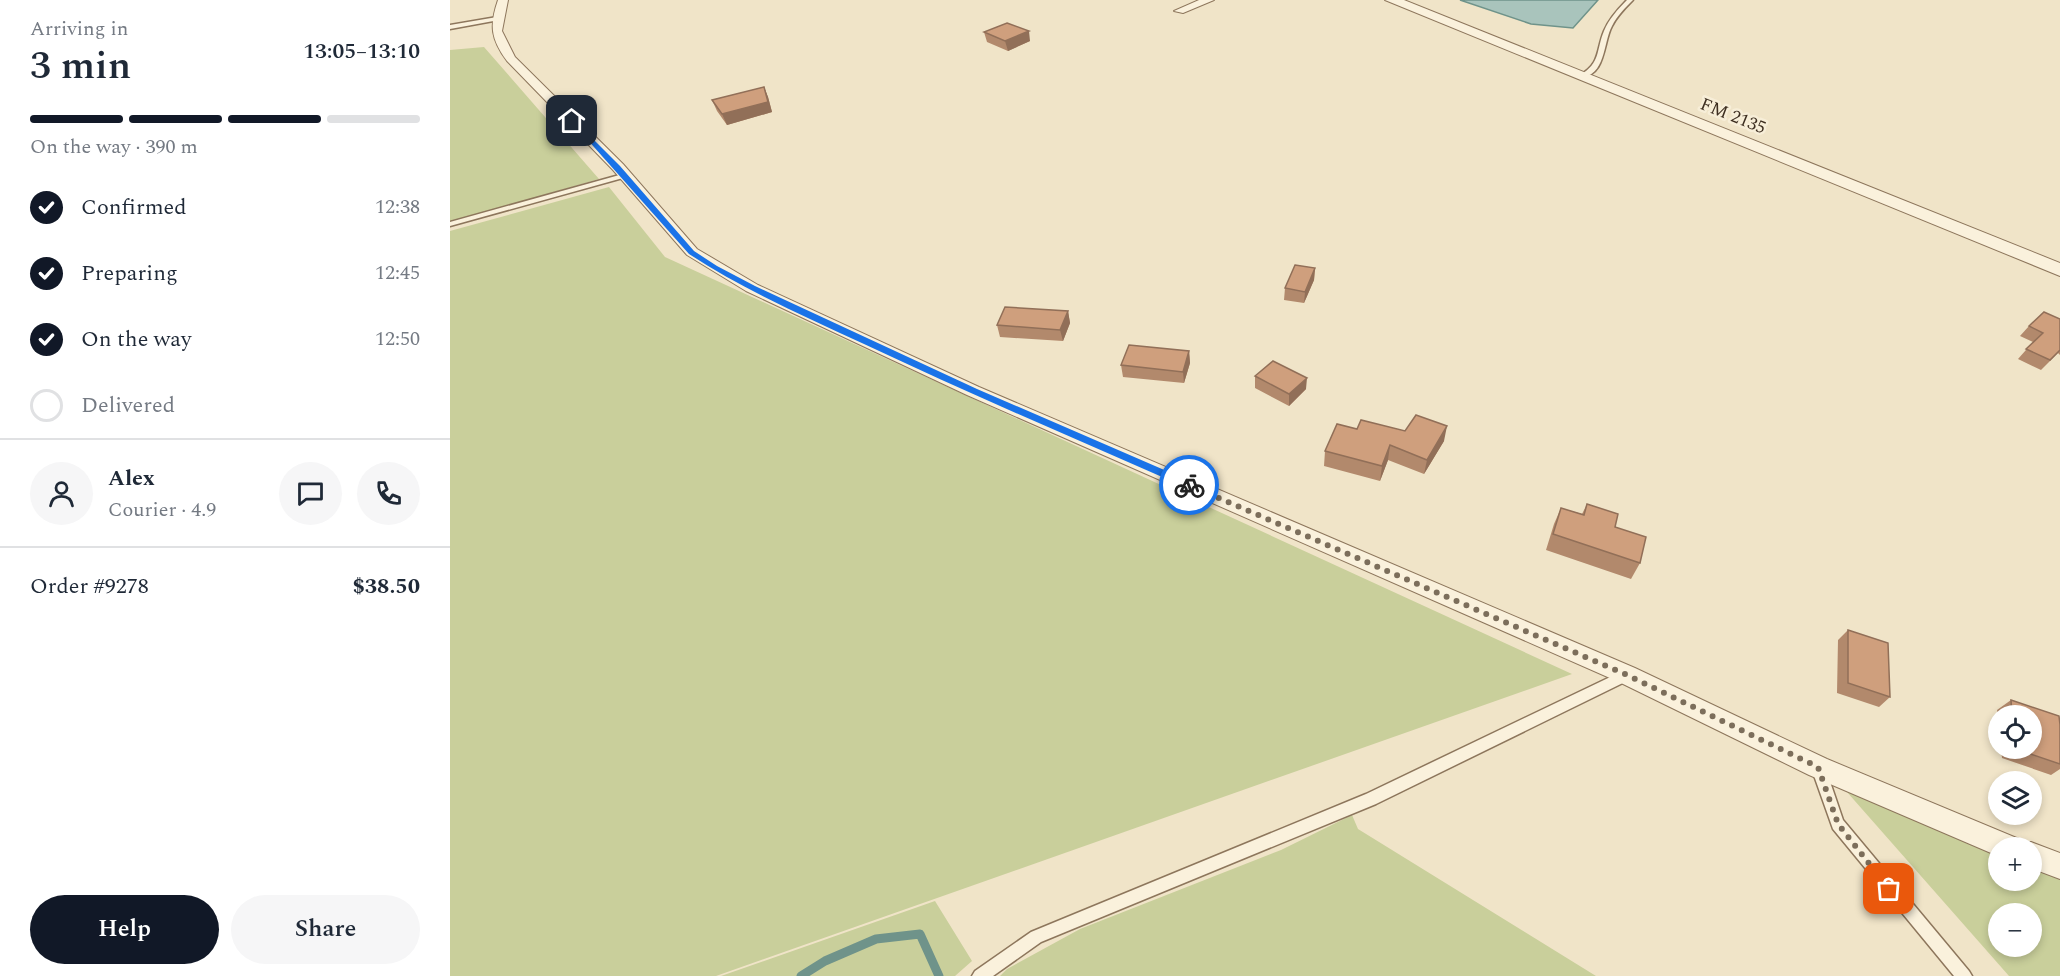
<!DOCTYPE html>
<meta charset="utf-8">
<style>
body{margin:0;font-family:Spectral,serif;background:#f6f6f7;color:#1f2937;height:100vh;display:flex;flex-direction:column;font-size:22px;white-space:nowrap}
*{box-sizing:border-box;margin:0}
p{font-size:20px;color:#747a83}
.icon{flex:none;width:33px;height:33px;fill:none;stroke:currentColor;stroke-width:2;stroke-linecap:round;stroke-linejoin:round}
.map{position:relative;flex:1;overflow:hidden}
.drawer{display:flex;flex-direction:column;background:#fff;width:450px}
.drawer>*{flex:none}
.fabs{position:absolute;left:1538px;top:705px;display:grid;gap:12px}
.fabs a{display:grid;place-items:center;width:54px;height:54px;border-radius:50%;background:#fff;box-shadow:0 3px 9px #0003;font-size:30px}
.pin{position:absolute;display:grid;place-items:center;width:51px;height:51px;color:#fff;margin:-26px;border-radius:12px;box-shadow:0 3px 9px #0006}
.courier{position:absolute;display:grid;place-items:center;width:60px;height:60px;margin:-30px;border:4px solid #1a73e8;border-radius:50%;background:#fff;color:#222;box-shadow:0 2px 8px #0007}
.head em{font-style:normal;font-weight:600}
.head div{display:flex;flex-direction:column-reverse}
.head{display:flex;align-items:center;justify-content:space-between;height:102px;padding:0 30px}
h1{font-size:39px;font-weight:600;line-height:45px}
.bar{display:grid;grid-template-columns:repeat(4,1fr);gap:9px 6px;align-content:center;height:72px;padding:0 30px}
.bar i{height:8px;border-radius:4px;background:#e0e1e3}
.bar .current{background:#111827}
.bar p{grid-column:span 4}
.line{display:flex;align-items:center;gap:15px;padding:0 30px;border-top:2px solid #e0e1e3}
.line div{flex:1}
.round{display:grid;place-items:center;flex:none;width:63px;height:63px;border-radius:32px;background:#f6f6f7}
ol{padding:0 30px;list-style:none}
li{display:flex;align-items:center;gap:18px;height:66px}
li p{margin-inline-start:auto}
li .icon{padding:6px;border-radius:50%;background:#111827;color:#fff;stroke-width:4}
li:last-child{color:#747a83}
li i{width:33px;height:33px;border:3px solid #e0e1e3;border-radius:50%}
.action{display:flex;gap:12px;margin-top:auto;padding:12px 30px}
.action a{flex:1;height:69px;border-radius:36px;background:#111827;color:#fff;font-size:24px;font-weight:600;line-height:69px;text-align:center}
.action a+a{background:#f6f6f7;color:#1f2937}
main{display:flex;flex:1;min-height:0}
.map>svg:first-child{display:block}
</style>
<main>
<section class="drawer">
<div class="head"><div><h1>3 min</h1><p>Arriving in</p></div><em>13:05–13:10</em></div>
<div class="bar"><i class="current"></i><i class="current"></i><i class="current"></i><i></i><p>On the way · 390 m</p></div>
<ol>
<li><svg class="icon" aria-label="check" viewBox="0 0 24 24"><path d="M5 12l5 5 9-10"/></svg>Confirmed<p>12:38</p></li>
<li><svg class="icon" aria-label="check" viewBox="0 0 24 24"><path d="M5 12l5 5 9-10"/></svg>Preparing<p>12:45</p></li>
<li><svg class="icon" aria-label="check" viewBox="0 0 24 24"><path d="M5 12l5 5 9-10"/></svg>On the way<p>12:50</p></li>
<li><i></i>Delivered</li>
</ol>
<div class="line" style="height:108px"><a class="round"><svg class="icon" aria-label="person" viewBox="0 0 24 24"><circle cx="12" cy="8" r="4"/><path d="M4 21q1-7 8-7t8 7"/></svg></a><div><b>Alex</b><p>Courier · 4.9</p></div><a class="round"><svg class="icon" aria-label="chat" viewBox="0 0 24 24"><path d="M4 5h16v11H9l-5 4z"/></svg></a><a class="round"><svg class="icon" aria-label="phone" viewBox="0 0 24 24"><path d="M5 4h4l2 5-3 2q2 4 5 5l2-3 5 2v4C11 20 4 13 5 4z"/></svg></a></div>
<div class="line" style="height:78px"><div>Order #9278</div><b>$38.50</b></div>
<div class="action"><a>Help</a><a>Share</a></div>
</section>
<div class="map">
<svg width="1610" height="976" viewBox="0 0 1610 976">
<rect width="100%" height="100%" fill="#f0e4c8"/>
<!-- green -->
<path fill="#c9cf9b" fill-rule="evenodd" d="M 34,47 L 149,179 L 0,222 L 0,50 Z
M 159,187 L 215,257 L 1122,674 L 266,976 L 0,976 L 0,231 Z
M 1397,792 L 1549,847 L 1548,880 L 1581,880 L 1581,859 L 1610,870 L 1610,976 L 1559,976 ZM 1548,914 L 1581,914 L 1581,946 L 1548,946 Z
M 902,815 L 908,829 L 1146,976 L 550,976 L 557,969 L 630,929 L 831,850 Z
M 485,901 L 522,961 L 505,976 L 271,976 Z"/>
<!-- water -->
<path fill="#a9c4bc" stroke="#6f938a" stroke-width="1.5" d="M 1010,0 L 1148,0 L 1123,28 L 1081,24 Z"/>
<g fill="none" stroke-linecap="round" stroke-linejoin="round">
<!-- stream -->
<path stroke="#6f938a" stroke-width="9" d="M 351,976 L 375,961 L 426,939 L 470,934 L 489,976"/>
<defs>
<path id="service" d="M 1177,0 L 1183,0 C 1175,8 1167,16 1162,26 C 1153,42 1156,77 1130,77 L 1130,75 C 1151,63 1146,50 1154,31 C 1159,19 1168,9 1177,0 Z
M 47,17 L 49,18 L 49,20 L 0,29 L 0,25 Z
M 173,174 L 180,176 L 0,226 L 0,222 Z
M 1177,669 L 1181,671 L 1183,675 L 1181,679 L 926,804 L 591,942 L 543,976 L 522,976 L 525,971 L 581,932 L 916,794 Z
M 1368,761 L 1373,762 L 1375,767 L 1393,820 L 1519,971 L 1522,976 L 1504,976 L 1383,829 L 1361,767 L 1363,762 Z"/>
<path id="minor" d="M 48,0 L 58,0 L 52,31 L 65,57 L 173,164 L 247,249 L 308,285 L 529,387 L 1185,668 L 1377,759 L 1569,839 L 1572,845 L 1581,842 L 1610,853 L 1610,879 L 1581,868 L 1581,848 L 1548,848 L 1548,856 L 1359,775 L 1169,682 L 517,395 L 296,291 L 237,255 L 163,170 L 57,61 C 41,39 39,26 48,0 Z
M 749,0 L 764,0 L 733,13 L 724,11 Z"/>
<path id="tertiary" d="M 935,0 L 954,0 L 1610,263 L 1610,276 Z"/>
</defs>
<!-- service casing -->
<use href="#service" stroke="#8d765c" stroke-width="3"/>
<!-- minor casing -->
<use href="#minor" stroke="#8d765c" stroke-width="2"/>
<!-- tertiary casing -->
<use href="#tertiary" stroke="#8d765c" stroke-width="2"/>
<!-- service -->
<use href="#service" fill="#faf1dc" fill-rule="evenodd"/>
<!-- minor -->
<use href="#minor" fill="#faf1dc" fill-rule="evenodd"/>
<!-- tertiary -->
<use href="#tertiary" fill="#faf1dc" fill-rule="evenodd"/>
</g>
<!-- wall -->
<path fill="#b2896c" d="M 534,32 L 580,41 L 558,51 L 537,42 Z
M 314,87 L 318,97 L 322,112 L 277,125 L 267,111 L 262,100 Z
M 865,268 L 864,280 L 854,303 L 834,300 L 835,288 Z
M 618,311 L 620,323 L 613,341 L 550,337 L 547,325 Z
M 1610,319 L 1610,355 L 1608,353 L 1591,370 L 1568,359 L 1583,342 L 1570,336 L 1579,326 Z
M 739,351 L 740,363 L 734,383 L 673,377 L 671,365 Z
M 805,376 L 856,389 L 839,406 L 805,388 Z
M 907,429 L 994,441 L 974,474 L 938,460 L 930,481 L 874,466 L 875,451 Z
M 1137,504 L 1165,527 L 1190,563 L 1181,579 L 1096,550 L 1104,524 L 1111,508 L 1132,514 Z
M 1398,630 L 1440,697 L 1429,707 L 1387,693 L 1388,640 Z
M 1561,700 L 1610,725 L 1610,769 L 1601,775 L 1552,758 L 1551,748 L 1581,748 L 1581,716 L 1548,716 L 1547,710 Z"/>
<!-- shaded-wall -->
<path fill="#916f58" d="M 579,31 L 580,41 L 558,51 L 555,41 Z
M 314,87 L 318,97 L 322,112 L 277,125 L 272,114 Z
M 865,268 L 864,280 L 854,303 L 855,292 Z
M 618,311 L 620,323 L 613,341 L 610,330 Z
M 739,351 L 740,363 L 734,383 L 733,372 Z
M 857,378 L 856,389 L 839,406 L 839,394 Z
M 997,426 L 994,441 L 974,474 L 977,460 Z
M 940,445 L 938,460 L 930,481 L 932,466 Z"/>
<!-- building -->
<path fill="#cf9f7d" stroke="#916f58" stroke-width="1.5" d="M 557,23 L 579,31 L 555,41 L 534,32 Z
M 314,87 L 318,102 L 272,114 L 262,100 Z
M 845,265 L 865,268 L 855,292 L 835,288 Z
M 555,307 L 618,311 L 610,330 L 547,325 Z
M 1594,312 L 1610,319 L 1610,350 L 1600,360 L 1576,349 L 1593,333 L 1579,326 Z
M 679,345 L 739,351 L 733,372 L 671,365 Z
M 823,361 L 857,378 L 839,394 L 805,376 Z
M 966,415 L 997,426 L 977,460 L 940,445 L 932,466 L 875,451 L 887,424 L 907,429 L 911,420 L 955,431 Z
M 1137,504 L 1168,514 L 1165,527 L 1196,537 L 1190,563 L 1103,534 L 1111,508 L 1134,515 Z
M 1398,630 L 1438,643 L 1440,697 L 1398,683 Z
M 1561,700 L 1609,716 L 1610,725 L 1610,764 L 1566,749 L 1581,748 L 1581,716 L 1562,716 Z"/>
<!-- route -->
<path fill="#1a73e8" d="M 120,120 L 124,120 L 170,166 L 244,251 L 267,266 L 305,286 L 527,389 L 742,482 L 742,487 L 735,487 C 628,440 520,394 414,344 C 354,316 294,290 239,254 Z"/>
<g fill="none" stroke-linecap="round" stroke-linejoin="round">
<!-- done -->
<path stroke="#7c6e5b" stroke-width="6" stroke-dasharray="0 10.8" d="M 739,485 L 1177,675 L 1368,767 L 1388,824 L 1439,889"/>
</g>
<g text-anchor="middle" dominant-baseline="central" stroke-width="5" stroke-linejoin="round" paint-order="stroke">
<!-- far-street labels -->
<g font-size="18" fill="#3d2e20" stroke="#f7eed8">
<text transform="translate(1283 116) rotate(22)">FM 2135</text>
</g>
</g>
</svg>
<div class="fabs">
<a><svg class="icon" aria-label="locate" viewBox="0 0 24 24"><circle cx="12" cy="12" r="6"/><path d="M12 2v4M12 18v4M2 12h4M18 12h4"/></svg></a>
<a><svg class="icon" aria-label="layers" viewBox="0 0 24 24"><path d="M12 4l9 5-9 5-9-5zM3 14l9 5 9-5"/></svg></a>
<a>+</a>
<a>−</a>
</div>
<div class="pin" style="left:1439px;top:889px;background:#ea580c"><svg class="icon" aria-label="bag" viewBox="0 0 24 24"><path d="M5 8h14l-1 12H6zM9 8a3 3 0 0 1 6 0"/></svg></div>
<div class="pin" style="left:122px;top:121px;background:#1f2937"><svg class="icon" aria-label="home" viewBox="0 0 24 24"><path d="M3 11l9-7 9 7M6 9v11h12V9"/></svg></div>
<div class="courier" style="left:739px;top:485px"><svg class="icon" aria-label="bike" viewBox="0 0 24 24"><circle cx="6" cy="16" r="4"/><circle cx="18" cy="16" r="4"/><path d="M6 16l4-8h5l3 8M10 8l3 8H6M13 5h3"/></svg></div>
</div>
</main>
